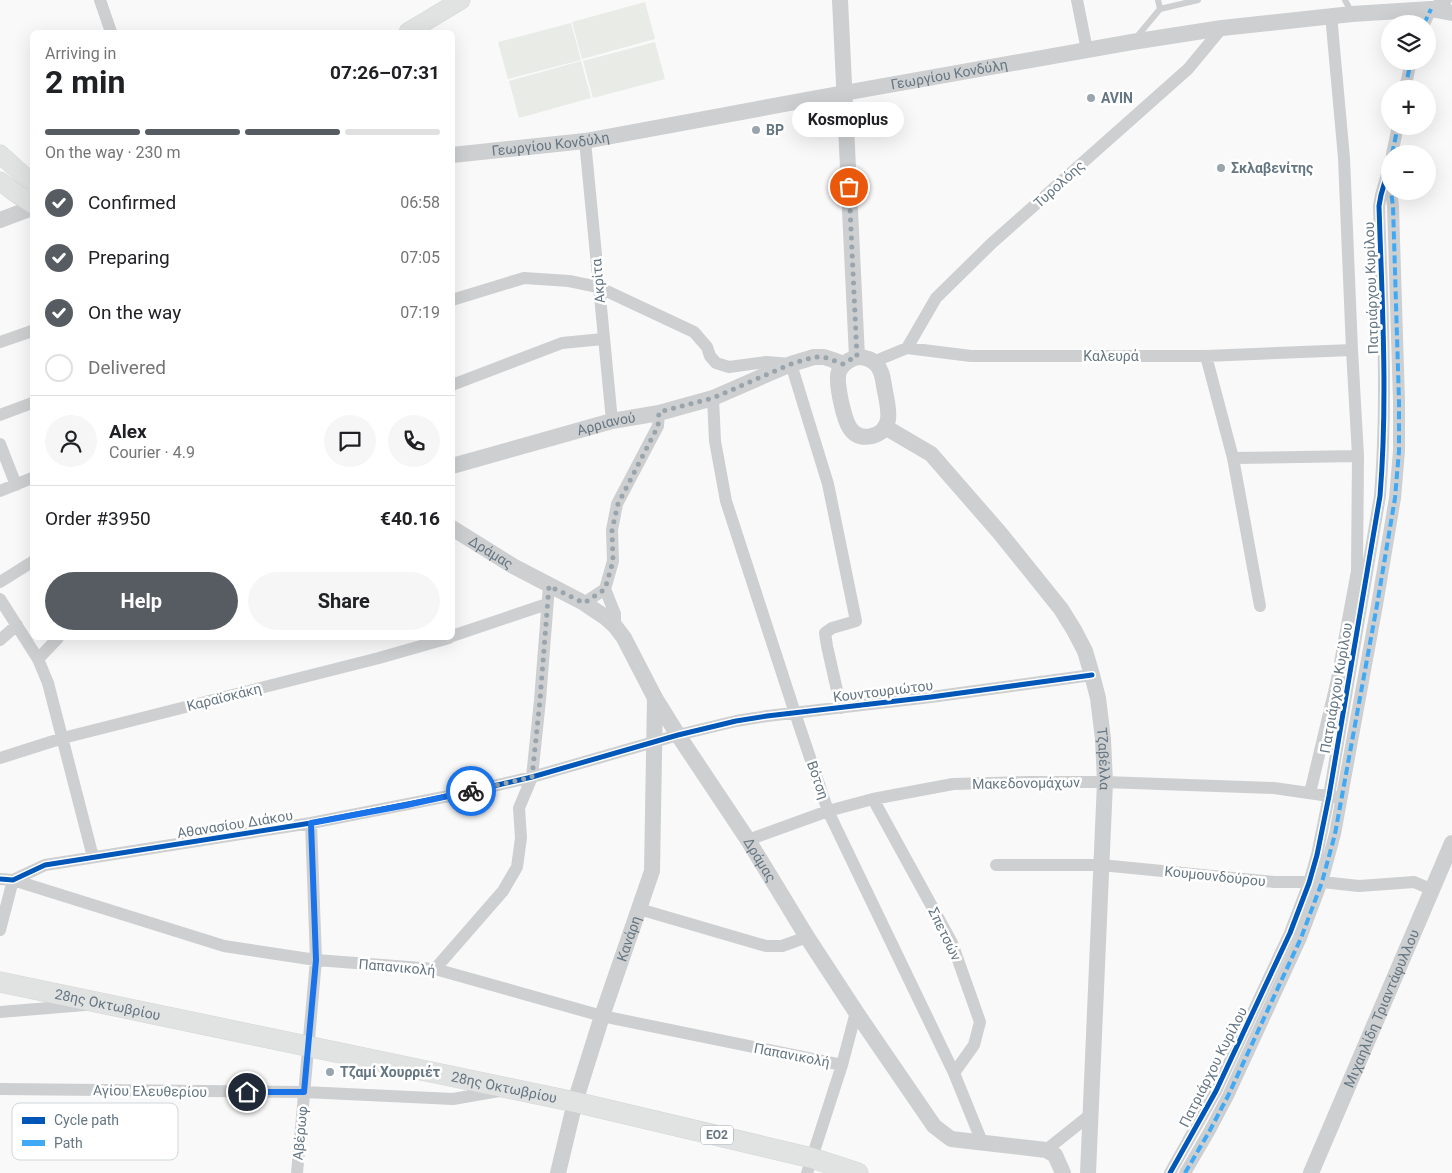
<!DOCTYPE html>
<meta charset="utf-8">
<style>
body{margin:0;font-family:Roboto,sans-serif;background:#f6f6f6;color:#202124;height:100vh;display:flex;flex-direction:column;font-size:19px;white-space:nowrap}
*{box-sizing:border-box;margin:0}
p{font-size:16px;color:#757577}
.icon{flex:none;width:28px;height:28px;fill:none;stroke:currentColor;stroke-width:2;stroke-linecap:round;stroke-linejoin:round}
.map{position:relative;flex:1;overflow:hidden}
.panel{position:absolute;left:30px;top:30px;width:425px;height:610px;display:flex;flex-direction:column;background:#fff;border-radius:8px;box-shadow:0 5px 20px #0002}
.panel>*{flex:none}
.tools{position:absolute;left:1381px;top:15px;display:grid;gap:10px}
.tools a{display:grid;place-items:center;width:55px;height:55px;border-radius:50%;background:#fff;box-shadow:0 5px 20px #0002;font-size:25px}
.pin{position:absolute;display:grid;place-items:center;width:42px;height:42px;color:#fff;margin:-21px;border:2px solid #fff;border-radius:50%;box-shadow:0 1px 5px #0007}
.courier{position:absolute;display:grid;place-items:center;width:50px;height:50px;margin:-25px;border:4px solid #1a73e8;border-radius:50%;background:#fff;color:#222;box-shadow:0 1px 6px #0007}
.bubble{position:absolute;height:35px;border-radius:18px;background:#fff;box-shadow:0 5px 20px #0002;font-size:16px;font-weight:700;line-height:35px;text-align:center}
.overview em{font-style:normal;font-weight:700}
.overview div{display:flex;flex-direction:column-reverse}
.overview{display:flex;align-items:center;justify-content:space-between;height:85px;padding:0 15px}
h1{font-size:32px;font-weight:700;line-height:38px}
.bar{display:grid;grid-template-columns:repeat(4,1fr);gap:8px 5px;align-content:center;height:60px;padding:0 15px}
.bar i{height:6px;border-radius:4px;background:#e0e0e0}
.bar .active{background:#565c61}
.bar p{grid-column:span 4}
.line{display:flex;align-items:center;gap:12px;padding:0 15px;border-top:1px solid #e0e0e0}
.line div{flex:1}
.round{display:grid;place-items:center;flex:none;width:52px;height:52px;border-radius:26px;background:#f6f6f6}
ol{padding:0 15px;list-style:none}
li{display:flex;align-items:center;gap:15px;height:55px}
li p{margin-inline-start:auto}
li .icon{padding:5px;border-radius:50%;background:#565c61;color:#fff;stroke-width:4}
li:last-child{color:#757577}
li i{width:28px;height:28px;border:2px solid #e0e0e0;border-radius:50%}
.action{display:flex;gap:10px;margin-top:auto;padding:10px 15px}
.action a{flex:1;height:58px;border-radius:30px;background:#565c61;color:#fff;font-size:20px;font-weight:700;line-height:58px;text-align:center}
.action a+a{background:#f6f6f6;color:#202124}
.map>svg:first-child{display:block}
</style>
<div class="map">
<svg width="1452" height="1173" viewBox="0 0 1452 1173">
<rect width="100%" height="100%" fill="#f9f9f9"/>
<!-- green -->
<path fill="#e8ebe6" d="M 645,2 L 655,39 L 582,59 L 572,22 Z
M 571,23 L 581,60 L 508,79 L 498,42 Z
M 655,42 L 665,79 L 593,98 L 583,61 Z
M 581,61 L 591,98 L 519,118 L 509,81 Z"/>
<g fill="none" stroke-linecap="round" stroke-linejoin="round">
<defs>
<path id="secondary" d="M 408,32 L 461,0
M 0,154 L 22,174 L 32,181
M 0,181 L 14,192 L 32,204"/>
<g id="primary">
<path id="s7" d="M 0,982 L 575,1102 L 812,1158 L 858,1173"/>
</g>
</defs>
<!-- secondary casing -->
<use href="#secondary" stroke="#d5d6d7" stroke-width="19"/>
<!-- primary casing -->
<use href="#primary" stroke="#d5d6d7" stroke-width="21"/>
<!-- service -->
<path stroke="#cecfd0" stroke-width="6" d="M 1158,0 L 1160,9
M 1345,0 L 1352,13
M 1135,39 L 1160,9 L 1198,0"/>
<!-- minor -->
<path stroke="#cecfd0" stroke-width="12" d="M 100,0 L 111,32
M 1077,0 L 1087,50
M 1424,24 L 1431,9 L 1446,0
M 1405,89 L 1411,61
M 585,141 L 612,421
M 1392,154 L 1398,126
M 452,300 L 524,278 L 569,281 L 598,287 L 694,332 L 707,347 L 710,356 L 716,363 L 729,367 L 766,362 L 791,364 L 828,484 L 856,621 L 832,628 L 825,633 L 827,646 L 841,708
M 0,342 L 32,331
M 907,348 L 936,298 L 992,243 L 1188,69 L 1222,28
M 1206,356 L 1233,458 L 1260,606
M 873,362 L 907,348 L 971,356 L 1206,356 L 1352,350
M 452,385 L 562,343 L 603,339
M 713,398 L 715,441 L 726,501 L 795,713 L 828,811 L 954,1073 L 982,1142
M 0,415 L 32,403
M 0,444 L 16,485
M 1233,458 L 1358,456
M 0,491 L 32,478
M 0,582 L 32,562
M 605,589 L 615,614 L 615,626
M 0,599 L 38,659 L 48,683 L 93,857
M 584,603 L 605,589 L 613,561 L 612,530 L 617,504 L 658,426 L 659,413
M 452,636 L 547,604
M 0,640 L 17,625
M 38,659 L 58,638
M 0,758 L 63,738 L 379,658 L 449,638
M 1310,793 L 1336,684 L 1357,571 L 1358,456 L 1352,350 L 1344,158 L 1331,15
M 873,799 L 952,943 L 980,1022 L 974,1045 L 954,1073
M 748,840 L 828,811 L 873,799 L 953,784 L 1028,782 L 1105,782 L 1274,788 L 1336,797
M 996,865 L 1101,865 L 1274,882 L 1322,882 L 1359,886 L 1414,882 L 1433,890
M 0,879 L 13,880 L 45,865 L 311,823 L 459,794 L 532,777 L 678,735 L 736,721 L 767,716 L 931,697 L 1092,675
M 13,880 L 224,946 L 316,960 L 435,969 L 602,1016 L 842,1065
M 639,909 L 766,946 L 782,946 L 807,937
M 0,930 L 13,880
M 435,969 L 503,891 L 517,867 L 521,838 L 519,808 L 532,777 L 540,700 L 549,586
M 0,1012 L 85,1005
M 0,1089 L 304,1092 L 453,1099 L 499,1091
M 1046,1150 L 1090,1115
M 297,1173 L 316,960 L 311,823
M 807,1173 L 842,1065 L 856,1012
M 1170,1173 L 1216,1091 L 1290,933 L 1309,883 L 1317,855 L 1329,796 L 1380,496 C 1388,399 1382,302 1379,206 L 1381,195 L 1390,164
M 1185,1173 L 1209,1132 L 1228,1096 L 1301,938 L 1322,882 L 1335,834 L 1377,605 L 1395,498 L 1399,451 L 1399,401 L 1393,206 L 1391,191"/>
<!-- tertiary -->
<g stroke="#cecfd0" stroke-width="16">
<path d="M 840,0 L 857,357"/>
<path id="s1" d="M 452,155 L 585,141 L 844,93 L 1132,42 L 1222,28 L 1352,14 L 1431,9 L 1452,13"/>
<path d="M 0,220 L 32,208"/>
<path d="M 857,357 C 865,357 872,359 877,365 C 883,372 883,382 885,391 C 888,407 895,430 872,436 C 847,442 844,414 840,397 C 839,389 836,379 839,371 C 843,363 849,360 857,357 Z"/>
<path id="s2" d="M 885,427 L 931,454 L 999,532 L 1061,609 L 1074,630 L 1085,651 L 1092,675 L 1098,698 L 1103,739 L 1105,782 L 1088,1173"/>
<path id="s3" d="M 452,466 L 612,421 L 659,413 L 713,398 L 791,364 L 814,357 L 824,357 L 833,360 L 843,364"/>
<path id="s4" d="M 452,528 L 513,566 L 584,603 L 605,617 L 615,626 L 624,638 L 655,698 L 678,735 L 748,840 L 807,937 L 856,1012 L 934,1126 L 951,1139 L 1046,1150 L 1055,1155 L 1063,1173"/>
<path id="s5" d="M 558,1173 L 575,1102 L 602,1016 L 652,871 L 655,698"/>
<path id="s6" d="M 1311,1173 L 1452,843"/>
</g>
<!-- secondary -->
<use href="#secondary" stroke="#e1e2e2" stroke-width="18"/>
<!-- primary -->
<use href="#primary" stroke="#e1e2e2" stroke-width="20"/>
<!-- quiet -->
<path stroke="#3fa9f5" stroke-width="4" stroke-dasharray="8 4" stroke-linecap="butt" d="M 1424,24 L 1431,9
M 1405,89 L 1411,61
M 1392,154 L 1398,126
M 1185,1173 L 1209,1132 L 1228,1096 L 1301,938 L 1322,882 L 1335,834 L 1377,605 L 1395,498 L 1399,451 L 1399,401 L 1393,206 L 1391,191"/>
<defs>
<path id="cycleway" d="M 0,879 L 13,880 L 45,865 L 311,823 L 459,794 L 532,777 L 678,735 L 736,721 L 767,716 L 931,697 L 1092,675
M 1170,1173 L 1216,1091 L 1290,933 L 1309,883 L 1317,855 L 1329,796 L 1380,496 C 1388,399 1382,302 1379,206 L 1381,195 L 1390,164"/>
</defs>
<!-- cycleway casing -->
<use href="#cycleway" stroke="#fff" stroke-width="8"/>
<!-- cycleway -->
<use href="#cycleway" stroke="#0057b8" stroke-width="5"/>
</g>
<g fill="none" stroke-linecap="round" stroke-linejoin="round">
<!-- done -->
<path stroke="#99a4ac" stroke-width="5" stroke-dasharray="0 9" d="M 471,791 L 532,777 L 540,700 L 549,586 L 584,603 L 605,589 L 613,561 L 612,530 L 618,504 L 658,426 L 659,412 L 713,398 L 791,364 L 814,357 L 824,357 L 843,364 L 849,360 L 857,357 L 849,187"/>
<!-- route -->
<path stroke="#1a73e8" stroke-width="6" d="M 247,1092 L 304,1092 L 316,960 L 311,823 L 407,805 L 471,791"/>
</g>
<!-- markers -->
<g fill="#99a4ac" stroke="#fff" stroke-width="2">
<circle cx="1091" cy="98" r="5"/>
<circle cx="756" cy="130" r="5"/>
<circle cx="1221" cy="168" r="5"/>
<circle cx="330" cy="1072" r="5"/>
</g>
<g text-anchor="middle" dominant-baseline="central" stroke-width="5" stroke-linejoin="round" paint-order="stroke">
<!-- shield labels -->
<rect fill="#fff" stroke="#939fa8" stroke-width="1" x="701" y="1125.5" width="32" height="19" rx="4"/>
<g font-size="12" font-weight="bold" fill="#657683">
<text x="717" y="1135">ΕΟ2</text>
</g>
<!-- street labels -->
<g font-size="14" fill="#657683" stroke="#fff">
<text stroke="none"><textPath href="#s1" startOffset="504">Γεωργίου Κονδύλη</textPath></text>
<text stroke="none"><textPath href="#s1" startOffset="99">Γεωργίου Κονδύλη</textPath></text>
<text transform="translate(1059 184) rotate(-42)">Τυρολόης</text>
<text transform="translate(598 281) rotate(-95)">Ακρίτα</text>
<text transform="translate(1371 288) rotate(-92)">Πατριάρχου Κυρίλου</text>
<text x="1111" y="356">Καλευρά</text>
<text stroke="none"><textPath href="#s3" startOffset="160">Αρριανού</textPath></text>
<text stroke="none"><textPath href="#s4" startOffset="46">Δράμας</textPath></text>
<text transform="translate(1336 688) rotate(-80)">Πατριάρχου Κυρίλου</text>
<text transform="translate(883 691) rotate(-7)">Κουντουριώτου</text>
<text transform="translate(224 697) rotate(-14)">Καραϊσκάκη</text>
<text stroke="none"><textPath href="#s2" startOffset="414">Τζαβέλλα</textPath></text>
<text transform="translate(818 780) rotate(71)">Βότση</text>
<text transform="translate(1026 783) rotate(-1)">Μακεδονομάχων</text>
<text transform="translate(235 824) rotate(-9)">Αθανασίου Διάκου</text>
<text stroke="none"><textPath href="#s4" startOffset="466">Δράμας</textPath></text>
<text transform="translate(1215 876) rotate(6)">Κουμουνδούρου</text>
<text transform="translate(945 934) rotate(64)">Σπετσών</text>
<text stroke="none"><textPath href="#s5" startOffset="245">Κανάρη</textPath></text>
<text transform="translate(397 967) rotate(5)">Παπανικολή</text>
<text stroke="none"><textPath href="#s7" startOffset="110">28ης Οκτωβρίου</textPath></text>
<text stroke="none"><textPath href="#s6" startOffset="179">Μιχαηλίδη Τριαντάφυλλου</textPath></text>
<text transform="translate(792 1055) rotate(11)">Παπανικολή</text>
<text transform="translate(1213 1067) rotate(-63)">Πατριάρχου Κυρίλου</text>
<text stroke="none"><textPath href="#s7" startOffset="515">28ης Οκτωβρίου</textPath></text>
<text transform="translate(150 1091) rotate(1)">Αγίου Ελευθερίου</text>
<text transform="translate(300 1133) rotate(-85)">Αβέρωφ</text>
</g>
<!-- poi labels -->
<g font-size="14" font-weight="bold" fill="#657683" stroke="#fff" text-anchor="start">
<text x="1101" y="98">AVIN</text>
<text x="766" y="130">BP</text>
<text x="1231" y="168">Σκλαβενίτης</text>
<text x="340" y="1072">Τζαμί Χουρριέτ</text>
</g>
</g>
<!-- legend -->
<rect x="12" y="1103" width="166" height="57" rx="8" fill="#fff" stroke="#d1d6da" stroke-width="1"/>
<rect x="22" y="1117" width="23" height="7" fill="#0057b8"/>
<rect x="22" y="1140" width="23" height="6" fill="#3fa9f5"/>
<g font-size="14" fill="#657683">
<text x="54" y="1125">Cycle path</text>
<text x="54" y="1148">Path</text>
</g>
</svg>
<div class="tools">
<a><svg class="icon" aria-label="layers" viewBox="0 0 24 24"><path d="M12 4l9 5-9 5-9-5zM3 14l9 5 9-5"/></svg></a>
<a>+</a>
<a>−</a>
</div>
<div class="pin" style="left:849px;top:187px;background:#ea580c"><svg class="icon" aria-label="bag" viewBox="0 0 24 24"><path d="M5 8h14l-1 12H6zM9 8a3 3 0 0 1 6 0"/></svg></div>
<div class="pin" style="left:247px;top:1092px;background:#1f2937"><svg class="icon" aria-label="home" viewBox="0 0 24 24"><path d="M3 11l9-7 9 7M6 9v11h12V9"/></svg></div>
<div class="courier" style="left:471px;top:791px"><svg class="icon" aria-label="bike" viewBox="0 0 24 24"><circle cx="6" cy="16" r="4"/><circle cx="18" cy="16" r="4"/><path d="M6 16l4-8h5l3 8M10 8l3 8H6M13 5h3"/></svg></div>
<div class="bubble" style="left:792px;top:102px;width:112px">Kosmoplus</div>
<section class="panel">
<div class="overview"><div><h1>2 min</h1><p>Arriving in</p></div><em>07:26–07:31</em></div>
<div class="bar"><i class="active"></i><i class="active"></i><i class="active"></i><i></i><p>On the way · 230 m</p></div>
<ol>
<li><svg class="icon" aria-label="check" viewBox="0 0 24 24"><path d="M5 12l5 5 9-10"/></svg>Confirmed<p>06:58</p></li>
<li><svg class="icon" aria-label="check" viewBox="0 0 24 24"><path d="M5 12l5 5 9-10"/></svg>Preparing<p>07:05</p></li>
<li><svg class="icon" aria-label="check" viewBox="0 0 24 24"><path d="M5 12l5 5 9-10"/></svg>On the way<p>07:19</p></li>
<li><i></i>Delivered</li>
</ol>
<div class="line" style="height:90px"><a class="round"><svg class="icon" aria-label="person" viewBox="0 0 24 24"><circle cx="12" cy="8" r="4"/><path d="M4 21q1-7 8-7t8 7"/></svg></a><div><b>Alex</b><p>Courier · 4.9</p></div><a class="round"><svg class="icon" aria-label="chat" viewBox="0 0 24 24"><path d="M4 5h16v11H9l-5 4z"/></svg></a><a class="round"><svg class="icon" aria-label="phone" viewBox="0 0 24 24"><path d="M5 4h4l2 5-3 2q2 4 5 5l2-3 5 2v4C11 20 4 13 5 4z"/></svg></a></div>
<div class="line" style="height:65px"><div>Order #3950</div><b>€40.16</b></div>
<div class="action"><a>Help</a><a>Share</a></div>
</section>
</div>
